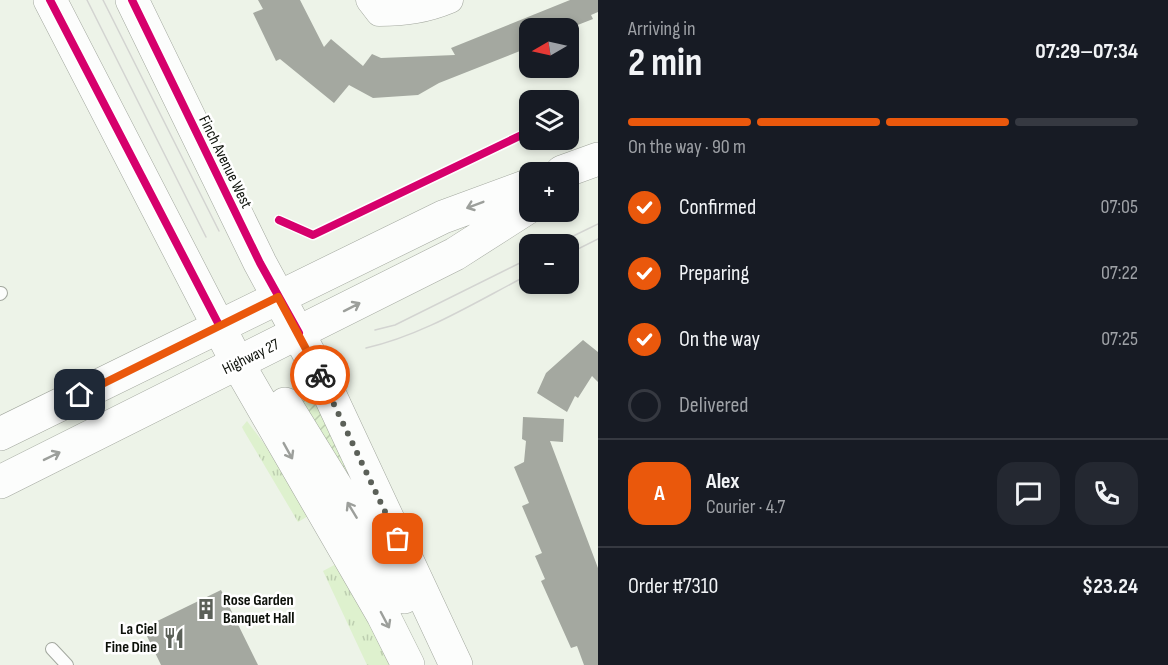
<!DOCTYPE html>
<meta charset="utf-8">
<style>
body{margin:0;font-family:"Sofia Sans Condensed",sans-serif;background:#242831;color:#f1f3f6;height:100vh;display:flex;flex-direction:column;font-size:22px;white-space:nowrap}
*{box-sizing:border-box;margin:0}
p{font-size:20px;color:#9ea1a6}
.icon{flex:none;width:33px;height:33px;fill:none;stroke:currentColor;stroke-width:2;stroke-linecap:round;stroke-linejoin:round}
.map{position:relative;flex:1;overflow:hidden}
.panel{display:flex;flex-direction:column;background:#171b24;width:570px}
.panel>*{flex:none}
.needle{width:39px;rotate:261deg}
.tools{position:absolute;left:519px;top:18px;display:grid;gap:12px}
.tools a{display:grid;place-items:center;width:60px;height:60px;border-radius:12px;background:#171b24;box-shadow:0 3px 9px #0003;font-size:30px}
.pin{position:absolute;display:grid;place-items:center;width:51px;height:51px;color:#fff;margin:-26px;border-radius:12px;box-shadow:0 3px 9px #0006}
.courier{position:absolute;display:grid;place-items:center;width:60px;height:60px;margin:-30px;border:4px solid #ea580c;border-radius:50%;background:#fff;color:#222;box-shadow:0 2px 8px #0007}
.summary em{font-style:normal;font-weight:700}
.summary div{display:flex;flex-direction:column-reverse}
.summary{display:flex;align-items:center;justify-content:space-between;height:102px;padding:0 30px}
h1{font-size:39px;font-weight:700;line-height:45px}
.bar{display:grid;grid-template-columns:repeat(4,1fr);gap:9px 6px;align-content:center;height:72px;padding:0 30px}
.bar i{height:8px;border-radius:4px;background:#363941}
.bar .on{background:#ea580c}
.bar p{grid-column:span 4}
.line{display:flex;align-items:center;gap:15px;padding:0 30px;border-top:2px solid #363941}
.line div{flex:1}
.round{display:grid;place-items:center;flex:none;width:63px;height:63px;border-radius:18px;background:#242831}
ol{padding:0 30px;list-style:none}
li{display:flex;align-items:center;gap:18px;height:66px}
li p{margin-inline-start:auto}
li .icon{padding:6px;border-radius:50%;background:#ea580c;color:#fff;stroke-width:4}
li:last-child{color:#9ea1a6}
li i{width:33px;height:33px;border:3px solid #363941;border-radius:50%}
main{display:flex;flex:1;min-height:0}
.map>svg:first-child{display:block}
</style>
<main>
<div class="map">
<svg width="598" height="665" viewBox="0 0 598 665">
<defs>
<pattern id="grass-tufts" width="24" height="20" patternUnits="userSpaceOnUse" patternTransform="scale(1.5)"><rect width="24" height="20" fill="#def1ce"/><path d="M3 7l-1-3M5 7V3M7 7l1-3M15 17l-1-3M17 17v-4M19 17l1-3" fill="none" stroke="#bdceb0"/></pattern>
<pattern id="garden-furrows" width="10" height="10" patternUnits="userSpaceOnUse" patternTransform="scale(1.5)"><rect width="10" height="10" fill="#def1ce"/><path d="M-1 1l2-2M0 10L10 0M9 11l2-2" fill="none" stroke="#bdceb0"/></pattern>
</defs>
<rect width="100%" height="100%" fill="#edf3e8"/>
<!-- grass -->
<path fill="url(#grass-tufts)" d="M 247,421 L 275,458 L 310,515 L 298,522 L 244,431 L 242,427 Z
M 338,563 L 393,665 L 367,665 L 323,571 Z"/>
<!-- garden -->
<path fill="url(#garden-furrows)" d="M 305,379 L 392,553 L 288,390 Z"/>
<!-- building -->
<path fill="#a4a8a0" d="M 258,0 L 300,0 L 324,47 L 331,39 L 363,66 L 372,54 L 381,58 L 455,55 L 451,48 L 570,0 L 598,0 L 598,12 L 591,15 L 593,19 L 570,28 L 530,28 L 530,47 L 439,83 L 418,95 L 373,98 L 349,85 L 334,103 L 280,59 L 276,61 L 253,13 L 263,9 Z
M 583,340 L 598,352 L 598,382 L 592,376 L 578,398 L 575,396 L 567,412 L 537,393 L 546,373 Z
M 523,417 L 564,419 L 563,442 L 550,441 L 598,568 L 598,665 L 584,665 L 577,646 L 571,648 L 541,581 L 545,579 L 535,556 L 542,553 L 522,506 L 529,503 L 514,467 L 524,462 L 526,441 L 522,439 Z
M 221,590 L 258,665 L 161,665 L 143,628 Z"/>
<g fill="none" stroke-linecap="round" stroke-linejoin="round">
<defs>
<path id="service" d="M 0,294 L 1,293
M 52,649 L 67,665"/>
<path id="minor" d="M 369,0 L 379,13 C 405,13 426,10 450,0"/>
<path id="secondary" d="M 50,0 L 238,364 L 383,615 L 408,665
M 132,0 L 260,263 L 320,374 L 456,665
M 285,404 L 404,597"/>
<path id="primary" d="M 562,172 L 598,159
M 0,434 L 443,217 L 530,185
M 0,482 L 455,254 L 530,206"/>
</defs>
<!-- service casing -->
<use href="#service" stroke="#a2a79e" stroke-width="14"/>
<!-- minor casing -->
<use href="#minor" stroke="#a2a79e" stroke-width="27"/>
<!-- secondary casing -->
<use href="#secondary" stroke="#a2a79e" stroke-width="34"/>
<!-- primary casing -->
<use href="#primary" stroke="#a2a79e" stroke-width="34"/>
<!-- service -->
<use href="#service" stroke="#fcfdfc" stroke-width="12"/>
<!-- minor -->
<use href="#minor" stroke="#fcfdfc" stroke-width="26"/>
<!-- secondary -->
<use href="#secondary" stroke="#fcfdfc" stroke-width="33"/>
<!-- primary -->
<use href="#primary" stroke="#fcfdfc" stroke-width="33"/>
<!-- tram -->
<path stroke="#d3d4d1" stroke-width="1.5" d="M 87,0 L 206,237
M 103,0 L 219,231
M 557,244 L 598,224
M 568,254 L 598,239
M 375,330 L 395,325 L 530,258
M 366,348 C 424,335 477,301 530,274"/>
<defs>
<path id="cycleway" d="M 50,0 L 219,325
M 132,0 L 260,263 L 299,333
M 279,220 L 313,235 L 530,131"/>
</defs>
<!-- cycleway casing -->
<use href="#cycleway" stroke="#fff" stroke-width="11"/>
<!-- cycleway -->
<use href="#cycleway" stroke="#d6006c" stroke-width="8"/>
</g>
<!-- one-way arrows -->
<defs><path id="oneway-shaft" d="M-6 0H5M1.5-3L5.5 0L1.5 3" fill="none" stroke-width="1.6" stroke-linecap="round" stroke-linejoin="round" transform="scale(1.5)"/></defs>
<g stroke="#9c9f9b">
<use href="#oneway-shaft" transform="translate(475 205) rotate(159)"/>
<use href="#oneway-shaft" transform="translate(352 307) rotate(-27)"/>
<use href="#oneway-shaft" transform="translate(288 451) rotate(61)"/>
<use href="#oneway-shaft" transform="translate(52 456) rotate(-26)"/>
<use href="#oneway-shaft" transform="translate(352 510) rotate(-121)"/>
<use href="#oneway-shaft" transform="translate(385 620) rotate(62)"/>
</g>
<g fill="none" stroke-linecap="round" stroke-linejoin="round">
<!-- done -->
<path stroke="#5b6058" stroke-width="6" stroke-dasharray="0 10.8" d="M 320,375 L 398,539"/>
<!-- route -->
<path stroke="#ea580c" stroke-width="8" d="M 80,395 L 278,297 L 320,375"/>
</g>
<!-- icons -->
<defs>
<symbol id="building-bare" viewBox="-9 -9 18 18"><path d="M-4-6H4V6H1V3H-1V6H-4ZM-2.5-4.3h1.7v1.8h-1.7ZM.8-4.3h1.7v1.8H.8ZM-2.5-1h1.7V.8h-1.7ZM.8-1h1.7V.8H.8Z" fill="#5b6058" stroke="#fff" stroke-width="2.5" paint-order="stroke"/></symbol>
<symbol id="restaurant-bare" viewBox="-9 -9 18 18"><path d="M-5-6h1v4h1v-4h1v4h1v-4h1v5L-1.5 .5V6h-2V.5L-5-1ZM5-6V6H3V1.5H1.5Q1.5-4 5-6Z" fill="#5b6058" stroke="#fff" stroke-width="2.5" paint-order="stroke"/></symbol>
</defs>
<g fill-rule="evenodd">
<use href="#building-bare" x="191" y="594" width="30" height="30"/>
<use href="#restaurant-bare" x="159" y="623" width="30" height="30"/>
</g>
<g text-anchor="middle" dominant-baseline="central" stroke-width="5" stroke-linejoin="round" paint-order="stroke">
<!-- street labels -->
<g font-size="16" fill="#0d110a" stroke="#fff">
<text transform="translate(225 162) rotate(64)">Finch Avenue West</text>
<text transform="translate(251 357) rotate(-26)">Highway 27</text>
</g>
<!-- poi labels -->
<g font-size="16" font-weight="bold" fill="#0d110a" stroke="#fff" text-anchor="start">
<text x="223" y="600">Rose Garden<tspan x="223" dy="18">Banquet Hall</tspan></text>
<text x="157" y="629" text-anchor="end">La Ciel<tspan x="157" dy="18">Fine Dine</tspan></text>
</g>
</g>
</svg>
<div class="tools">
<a><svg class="needle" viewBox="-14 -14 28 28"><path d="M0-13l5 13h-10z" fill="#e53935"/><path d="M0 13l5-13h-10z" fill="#9ea1a6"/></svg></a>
<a><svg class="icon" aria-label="layers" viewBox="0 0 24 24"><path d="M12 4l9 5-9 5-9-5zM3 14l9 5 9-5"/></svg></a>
<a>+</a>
<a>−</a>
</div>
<div class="pin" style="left:398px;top:539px;background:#ea580c"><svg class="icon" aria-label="bag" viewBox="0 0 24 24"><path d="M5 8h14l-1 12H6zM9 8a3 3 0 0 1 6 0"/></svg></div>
<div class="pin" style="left:80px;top:395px;background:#1f2937"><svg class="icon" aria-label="home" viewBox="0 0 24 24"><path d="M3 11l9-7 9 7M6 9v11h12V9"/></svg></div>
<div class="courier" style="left:320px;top:375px"><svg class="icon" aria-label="bike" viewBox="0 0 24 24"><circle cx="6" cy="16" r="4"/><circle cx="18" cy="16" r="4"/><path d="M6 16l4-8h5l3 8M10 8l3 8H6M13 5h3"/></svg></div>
</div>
<section class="panel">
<div class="summary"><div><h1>2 min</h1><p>Arriving in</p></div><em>07:29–07:34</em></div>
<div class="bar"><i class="on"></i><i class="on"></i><i class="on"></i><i></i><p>On the way · 90 m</p></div>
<ol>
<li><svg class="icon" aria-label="check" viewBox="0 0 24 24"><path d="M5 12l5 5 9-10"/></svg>Confirmed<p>07:05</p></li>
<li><svg class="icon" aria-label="check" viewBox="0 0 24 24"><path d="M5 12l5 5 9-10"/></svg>Preparing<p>07:22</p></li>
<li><svg class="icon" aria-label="check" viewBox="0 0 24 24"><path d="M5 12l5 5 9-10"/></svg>On the way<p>07:25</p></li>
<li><i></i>Delivered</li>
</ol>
<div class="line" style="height:108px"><b class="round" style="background:#ea580c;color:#fff">A</b><div><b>Alex</b><p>Courier · 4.7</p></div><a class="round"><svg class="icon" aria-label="chat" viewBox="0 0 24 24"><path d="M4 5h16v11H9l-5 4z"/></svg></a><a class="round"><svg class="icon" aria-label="phone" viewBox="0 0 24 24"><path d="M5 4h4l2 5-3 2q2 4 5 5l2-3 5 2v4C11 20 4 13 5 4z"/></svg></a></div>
<div class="line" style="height:78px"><div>Order #7310</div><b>$23.24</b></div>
</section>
</main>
